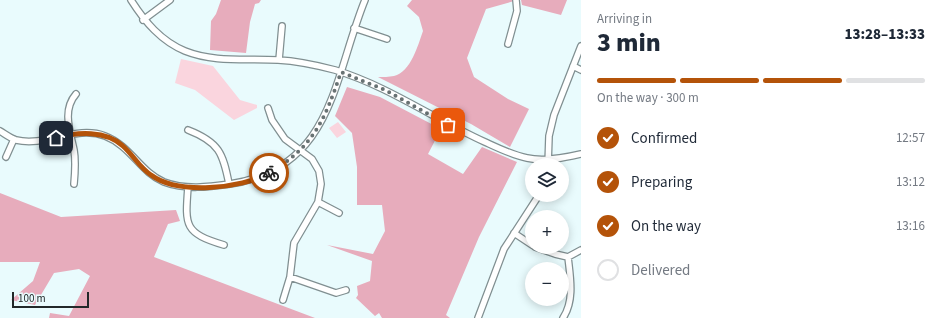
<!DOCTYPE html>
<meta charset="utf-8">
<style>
body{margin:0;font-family:"Source Sans 3",sans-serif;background:#f6f6f7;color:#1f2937;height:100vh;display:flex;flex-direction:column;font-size:15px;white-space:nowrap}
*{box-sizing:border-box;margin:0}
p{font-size:13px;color:#747a83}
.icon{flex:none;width:22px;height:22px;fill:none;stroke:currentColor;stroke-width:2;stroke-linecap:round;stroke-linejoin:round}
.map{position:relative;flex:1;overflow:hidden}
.details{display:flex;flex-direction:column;background:#fff;width:360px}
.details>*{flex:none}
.controls{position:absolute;left:525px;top:158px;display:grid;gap:8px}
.controls a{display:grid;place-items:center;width:44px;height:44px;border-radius:50%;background:#fff;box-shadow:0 2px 10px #0003;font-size:20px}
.scale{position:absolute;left:12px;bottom:10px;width:77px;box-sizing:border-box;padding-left:4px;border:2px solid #222829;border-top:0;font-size:11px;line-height:14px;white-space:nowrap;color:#222829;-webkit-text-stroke:3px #e9fbfd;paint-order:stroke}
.pin{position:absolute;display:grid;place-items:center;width:34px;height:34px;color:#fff;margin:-17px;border-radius:8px;box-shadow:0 2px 6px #0006}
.courier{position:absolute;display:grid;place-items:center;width:40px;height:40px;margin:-20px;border:3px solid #b45309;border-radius:50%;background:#fff;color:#222;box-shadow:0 1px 5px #0007}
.overview em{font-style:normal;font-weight:800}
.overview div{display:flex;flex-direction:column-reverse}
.overview{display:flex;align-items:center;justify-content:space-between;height:68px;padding:0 16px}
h1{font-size:26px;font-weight:800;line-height:30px}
.bar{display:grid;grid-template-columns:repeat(4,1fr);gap:6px 4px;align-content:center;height:48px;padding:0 16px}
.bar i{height:5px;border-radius:3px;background:#e0e1e3}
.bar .current{background:#b45309}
.bar p{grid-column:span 4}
ol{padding:0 16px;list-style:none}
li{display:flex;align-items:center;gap:12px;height:44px}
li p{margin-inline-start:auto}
li .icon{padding:4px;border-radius:50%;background:#b45309;color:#fff;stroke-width:4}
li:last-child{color:#747a83}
li i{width:22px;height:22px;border:2px solid #e0e1e3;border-radius:50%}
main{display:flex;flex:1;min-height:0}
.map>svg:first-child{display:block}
</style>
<main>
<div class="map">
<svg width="581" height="318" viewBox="0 0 581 318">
<rect width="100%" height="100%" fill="#e9fbfd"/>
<!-- green -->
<path fill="#fad5de" d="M 181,59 L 213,66 L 240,100 L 257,105 L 257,108 L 234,120 L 195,90 L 175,83 Z
M 338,122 L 346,132 L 337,138 L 329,128 Z"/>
<!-- forest -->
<path fill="#e7acbc" d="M 221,0 L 261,0 L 259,3 L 255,4 L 250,22 L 246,53 L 210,50 L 211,21 L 216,14 Z
M 412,0 L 513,0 L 514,1 L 486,9 L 467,58 L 474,77 L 508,99 L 529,109 L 510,147 L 471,124 L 378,77 C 383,77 389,77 394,76 C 411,72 418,45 423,31 L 419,17 L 407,6 Z
M 521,0 L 567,0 L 561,15 L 522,5 Z
M 347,87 L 380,97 L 441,129 L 428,154 L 463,174 L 482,147 L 517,162 L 479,237 L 446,315 L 450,318 L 382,318 L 379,313 L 375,316 L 356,298 L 358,295 L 357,286 L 370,281 L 372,261 L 327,245 L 373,254 L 385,231 L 382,205 L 357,205 L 357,167 L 352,133 L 335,116 Z
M 0,193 L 61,217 L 176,210 L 180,221 L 168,224 L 154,257 L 315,318 L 49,318 L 50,313 L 69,316 L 90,276 L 79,269 L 54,273 L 35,305 L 11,300 L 33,281 L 40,262 L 0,262 Z"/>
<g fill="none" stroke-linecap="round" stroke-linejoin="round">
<defs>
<path id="minor" d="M 131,0 C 145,22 161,41 185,51 C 215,63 247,58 278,60 C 297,61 316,65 335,70 C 388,86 434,119 485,142 C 498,148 512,155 527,158 C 544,162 564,158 581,154
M 143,20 L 170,0
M 354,28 L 387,39
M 508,44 L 517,11 L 516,0
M 279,60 L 282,26
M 573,66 L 581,70
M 268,108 L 272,120 L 285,139 L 312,159 L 319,171 L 321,184 L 318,202 L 294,243 L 290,277 L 283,300
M 188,130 C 219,142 223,153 229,184
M 0,131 C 5,134 10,138 16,140 C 46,147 76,125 105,136 C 131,146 140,172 164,182 C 185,190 209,187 230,184 C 333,168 333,79 365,0
M 6,157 L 14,139
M 548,165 L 549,136 L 554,115 L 581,46
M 74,184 C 75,173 76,161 74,150 C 70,131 62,110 76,94
M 188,187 C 185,226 184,233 224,245
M 318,202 L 339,213
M 514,233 L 532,245
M 535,247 L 555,254 L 568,257 L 581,250
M 290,277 L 336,293 L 346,290
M 478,318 L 504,249 L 539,195
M 563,318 C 575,300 570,276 568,257"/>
</defs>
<!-- minor casing -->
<use href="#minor" stroke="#808f91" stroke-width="8"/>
<!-- minor -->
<use href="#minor" stroke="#fff" stroke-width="5.5"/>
</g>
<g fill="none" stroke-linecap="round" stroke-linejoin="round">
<!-- done -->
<path stroke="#687273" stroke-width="4" stroke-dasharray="0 7.2" d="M 269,173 C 314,147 325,119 341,72 L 385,90 L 448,125"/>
<!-- route -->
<path stroke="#b45309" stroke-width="5" d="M 56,138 C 77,132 106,130 123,146 C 133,155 140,168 151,175 C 178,195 241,189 269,173"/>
</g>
</svg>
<div class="controls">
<a><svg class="icon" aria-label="layers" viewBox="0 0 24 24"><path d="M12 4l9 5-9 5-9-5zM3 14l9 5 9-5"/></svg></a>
<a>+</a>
<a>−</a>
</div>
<div class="scale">100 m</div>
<div class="pin" style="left:448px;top:125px;background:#ea580c"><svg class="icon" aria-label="bag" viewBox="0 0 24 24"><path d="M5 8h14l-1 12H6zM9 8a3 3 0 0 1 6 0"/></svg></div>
<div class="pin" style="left:56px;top:138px;background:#1f2937"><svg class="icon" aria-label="home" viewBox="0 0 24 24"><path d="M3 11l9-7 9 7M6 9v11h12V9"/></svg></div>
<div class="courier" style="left:269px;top:173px"><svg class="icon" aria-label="bike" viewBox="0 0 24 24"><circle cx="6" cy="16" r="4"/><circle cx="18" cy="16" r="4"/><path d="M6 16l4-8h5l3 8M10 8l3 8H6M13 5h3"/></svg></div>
</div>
<section class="details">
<div class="overview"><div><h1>3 min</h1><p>Arriving in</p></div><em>13:28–13:33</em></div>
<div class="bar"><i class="current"></i><i class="current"></i><i class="current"></i><i></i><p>On the way · 300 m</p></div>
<ol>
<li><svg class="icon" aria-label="check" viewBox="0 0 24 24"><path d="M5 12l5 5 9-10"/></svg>Confirmed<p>12:57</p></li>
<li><svg class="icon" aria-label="check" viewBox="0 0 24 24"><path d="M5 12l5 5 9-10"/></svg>Preparing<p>13:12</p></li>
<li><svg class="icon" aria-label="check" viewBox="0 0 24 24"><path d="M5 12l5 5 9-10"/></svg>On the way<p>13:16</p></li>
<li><i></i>Delivered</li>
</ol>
</section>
</main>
